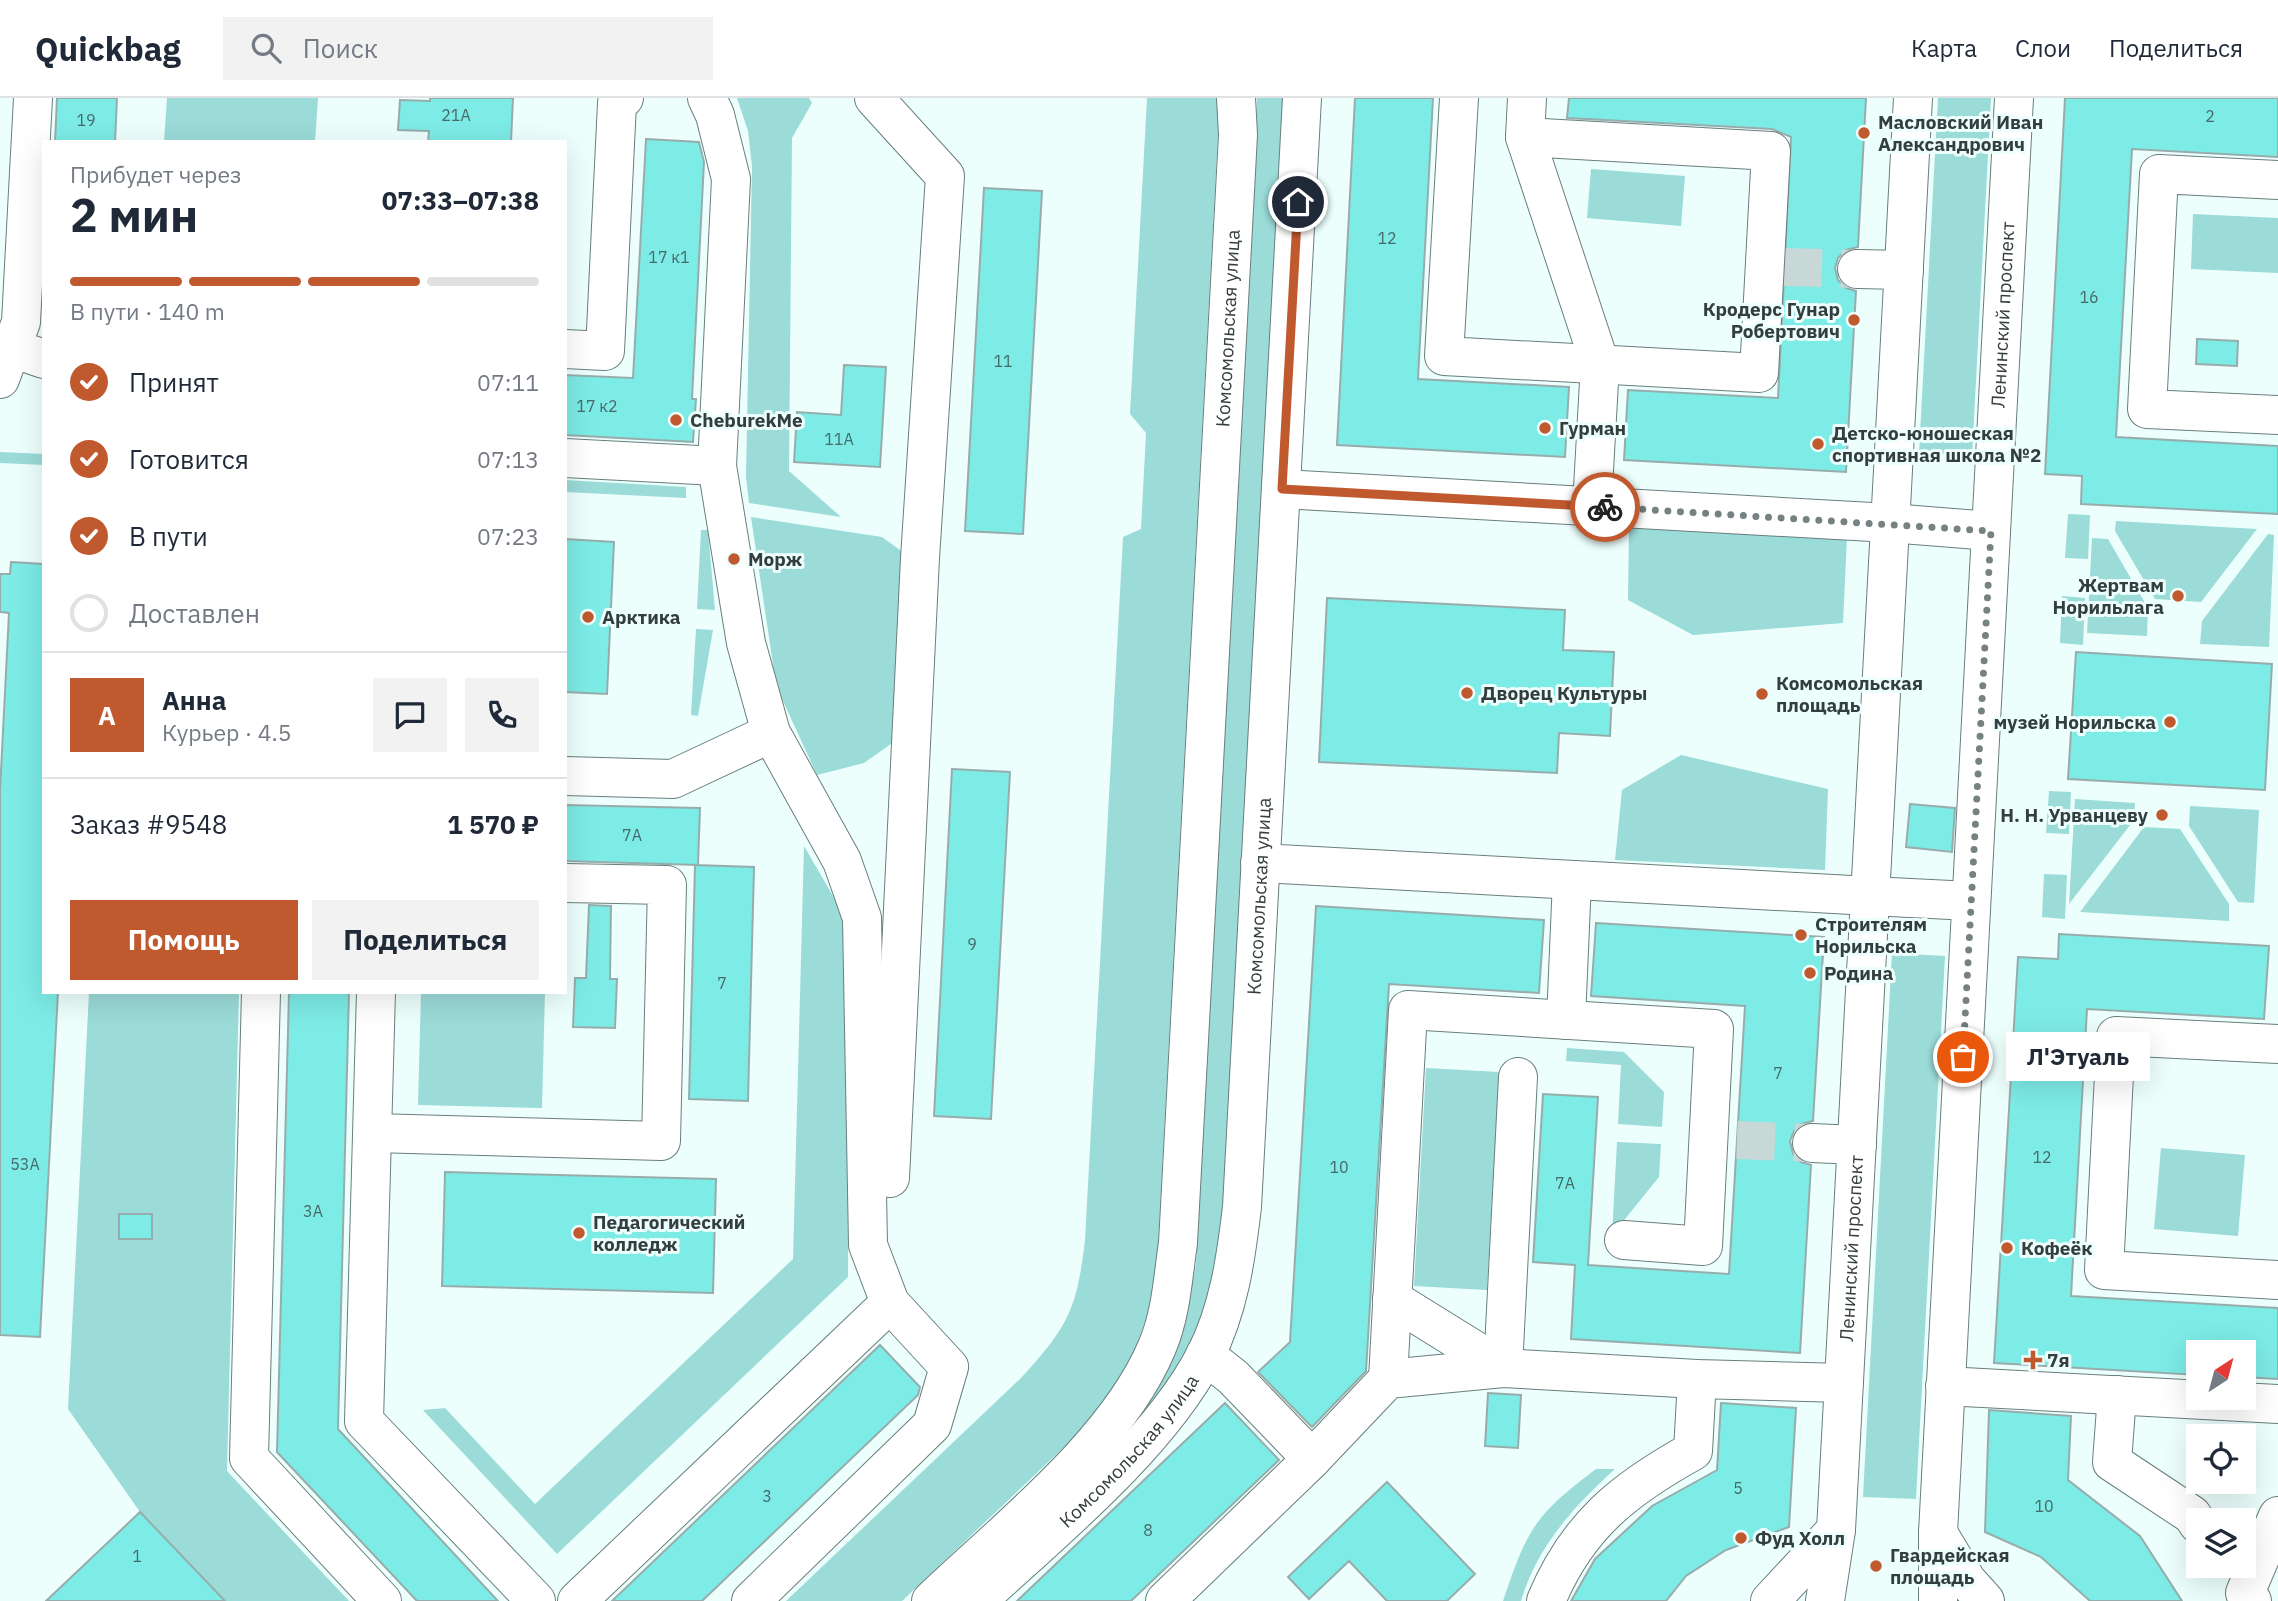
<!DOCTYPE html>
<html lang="ru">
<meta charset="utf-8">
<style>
body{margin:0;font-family:"IBM Plex Sans",sans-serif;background:#f2f2f3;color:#1f2937;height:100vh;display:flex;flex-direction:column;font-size:26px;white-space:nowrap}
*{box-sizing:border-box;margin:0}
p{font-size:23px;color:#747a83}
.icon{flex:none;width:38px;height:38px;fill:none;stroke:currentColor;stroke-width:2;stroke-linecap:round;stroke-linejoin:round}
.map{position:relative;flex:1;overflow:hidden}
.drawer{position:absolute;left:42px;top:42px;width:525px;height:854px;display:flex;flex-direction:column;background:#fff;border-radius:0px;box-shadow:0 7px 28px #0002}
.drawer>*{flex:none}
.needle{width:46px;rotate:36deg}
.fabs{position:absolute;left:2186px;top:1242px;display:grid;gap:14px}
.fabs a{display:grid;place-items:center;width:70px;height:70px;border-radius:0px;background:#fff;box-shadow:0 7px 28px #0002;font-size:35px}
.pin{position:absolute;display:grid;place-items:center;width:60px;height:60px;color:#fff;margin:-30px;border:4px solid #fff;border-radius:50%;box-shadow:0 2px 7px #0007}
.courier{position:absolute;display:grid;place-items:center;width:70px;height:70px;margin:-35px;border:5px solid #c05a2e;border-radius:50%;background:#fff;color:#222;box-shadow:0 2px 9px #0007}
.bubble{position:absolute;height:49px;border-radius:0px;background:#fff;box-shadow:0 7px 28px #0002;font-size:23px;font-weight:700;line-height:49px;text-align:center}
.overview em{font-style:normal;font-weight:700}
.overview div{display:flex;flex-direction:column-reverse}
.overview{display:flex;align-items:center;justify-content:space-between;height:119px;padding:0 28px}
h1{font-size:46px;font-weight:700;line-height:52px}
.bar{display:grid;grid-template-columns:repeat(4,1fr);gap:10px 7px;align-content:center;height:84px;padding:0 28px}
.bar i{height:9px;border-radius:5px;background:#e0e1e3}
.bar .selected{background:#c05a2e}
.bar p{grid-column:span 4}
.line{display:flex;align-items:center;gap:18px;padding:0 28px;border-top:2px solid #e0e1e3}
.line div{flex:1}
.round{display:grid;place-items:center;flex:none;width:74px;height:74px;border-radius:0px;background:#f2f2f3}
ol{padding:0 28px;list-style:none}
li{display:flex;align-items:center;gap:21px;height:77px}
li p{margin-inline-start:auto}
li .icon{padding:7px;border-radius:50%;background:#c05a2e;color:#fff;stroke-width:4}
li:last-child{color:#747a83}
li i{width:38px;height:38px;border:4px solid #e0e1e3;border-radius:50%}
.button{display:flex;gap:14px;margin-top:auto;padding:14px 28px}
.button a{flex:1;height:80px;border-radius:0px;background:#c05a2e;color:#fff;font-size:28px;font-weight:700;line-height:80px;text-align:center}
.button a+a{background:#f2f2f3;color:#1f2937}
header{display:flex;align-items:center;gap:42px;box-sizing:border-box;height:98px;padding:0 35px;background:#fff;border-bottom:2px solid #e0e1e3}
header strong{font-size:33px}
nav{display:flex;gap:38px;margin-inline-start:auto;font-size:24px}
.search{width:490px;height:63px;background:#f2f2f3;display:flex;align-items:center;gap:18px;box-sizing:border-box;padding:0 24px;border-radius:0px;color:#747a83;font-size:26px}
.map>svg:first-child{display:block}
</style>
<header>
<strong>Quickbag</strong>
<div class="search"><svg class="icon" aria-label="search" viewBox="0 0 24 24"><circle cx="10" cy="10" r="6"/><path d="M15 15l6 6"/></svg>Поиск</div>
<nav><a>Карта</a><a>Слои</a><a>Поделиться</a></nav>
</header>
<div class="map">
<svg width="2278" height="1503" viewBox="0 0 2278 1503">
<rect width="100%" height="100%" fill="#ecfffd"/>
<!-- green -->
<path fill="#9bdbd8" d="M 167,0 L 318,0 L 315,44 L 164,44 Z
M 737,0 L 809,0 L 812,5 L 792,40 L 789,373 L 841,419 L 749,405 L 746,379 L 752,68 L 748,33 Z
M 1147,0 L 1220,0 L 1157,1166 L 1149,1212 L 1133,1257 L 1109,1298 L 1079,1335 L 902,1503 L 786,1503 L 1021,1280 C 1068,1229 1077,1211 1085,1142 L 1123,439 L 1141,431 L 1146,335 L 1130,316 Z
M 1257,0 L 1285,0 L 1224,1121 C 1215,1167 1207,1214 1186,1257 C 1168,1293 1134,1324 1107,1354 L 1182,1238 L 1196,1166 Z
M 1938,0 L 1991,0 L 1972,358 L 1919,355 Z
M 1591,71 L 1685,78 L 1681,128 L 1587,120 Z
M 2193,116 L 2278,120 L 2278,175 L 2191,171 Z
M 0,354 L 44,356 L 44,367 L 0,365 Z
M 565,382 L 686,389 L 686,400 L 565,394 Z
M 2068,416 L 2090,417 L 2088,461 L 2065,460 Z
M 751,419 L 882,439 L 911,460 L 895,643 L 864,665 L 817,677 L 783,603 L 774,573 Z
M 2116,423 L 2257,431 L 2201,504 L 2155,501 L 2115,433 Z
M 1629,428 L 1847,440 L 1843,525 L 1693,537 L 1628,502 Z
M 701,432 L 708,432 L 715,512 L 697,511 Z
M 2268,436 L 2274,437 L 2269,549 L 2200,546 L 2202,523 Z
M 2092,440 L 2108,441 L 2148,510 L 2147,538 L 2087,535 Z
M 2062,498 L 2085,500 L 2083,547 L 2060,545 Z
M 696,531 L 713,532 L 698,618 L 691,617 Z
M 1681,657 L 1828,691 L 1825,772 L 1615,762 L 1622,692 Z
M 2049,693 L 2071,694 L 2069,736 L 2046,735 Z
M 2075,701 L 2135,705 L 2134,722 L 2069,806 Z
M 2190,708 L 2259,712 L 2254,805 L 2238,804 L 2189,728 Z
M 2144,729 L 2180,731 L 2229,806 L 2229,823 L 2080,814 Z
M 804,748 L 847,822 L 848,1179 L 557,1456 L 423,1312 L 445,1310 L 535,1406 L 793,1161 Z
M 2044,776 L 2067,777 L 2065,821 L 2042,819 Z
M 1892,855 L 1945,858 L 1916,1401 L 1863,1399 Z
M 89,894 L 239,894 L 227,1373 L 349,1503 L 225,1503 L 140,1414 L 68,1311 Z
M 421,894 L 545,894 L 542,1010 L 418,1007 Z
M 1567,950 L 1624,954 L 1664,994 L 1662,1029 L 1618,1026 L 1621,967 L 1566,963 Z
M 1426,970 L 1499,974 L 1487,1192 L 1414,1188 Z
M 1617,1044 L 1661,1046 L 1659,1079 L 1612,1137 Z
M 2161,1050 L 2245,1057 L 2238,1138 L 2154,1131 Z
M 1596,1371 L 1615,1371 C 1573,1409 1537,1449 1521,1503 L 1503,1503 C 1527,1431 1535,1417 1596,1371 Z"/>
<!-- building -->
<path fill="#7debe6" stroke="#97adac" stroke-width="2" d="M 57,0 L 117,0 L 115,44 L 55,44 Z
M 430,0 L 513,0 L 511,44 L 428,44 L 429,33 L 398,32 L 400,2 L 430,3 Z
M 1355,0 L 1433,0 L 1418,281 L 1569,289 L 1565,359 L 1337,347 Z
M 1569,0 L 1866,0 L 1858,149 L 1846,152 L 1838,160 L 1835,170 L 1838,182 L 1846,190 L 1856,193 L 1846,374 L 1624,362 L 1628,292 L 1778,300 L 1791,39 L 1772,31 L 1567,20 Z
M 2065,0 L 2278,0 L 2278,59 L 2132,51 L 2116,339 L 2278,348 L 2278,416 L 2081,406 L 2082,378 L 2045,376 Z
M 646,41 L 699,44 L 704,64 L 692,301 L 696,301 L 693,344 L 565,337 L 565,277 L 633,280 Z
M 984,90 L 1042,93 L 1023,436 L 965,433 Z
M 2197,241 L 2238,243 L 2237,268 L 2196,266 Z
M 844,267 L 886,269 L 880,369 L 794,364 L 797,314 L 841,317 Z
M 565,441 L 614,444 L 607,596 L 565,594 Z
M 11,464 L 44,466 L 44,894 L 58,894 L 40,1239 L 0,1237 L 0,693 L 9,515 L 0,514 L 0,476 L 10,476 Z
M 1327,500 L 1565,512 L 1563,552 L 1614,554 L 1610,638 L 1559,635 L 1557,675 L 1319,664 Z
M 2076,554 L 2272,566 L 2265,692 L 2068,681 Z
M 952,671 L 1010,674 L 991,1021 L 934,1018 Z
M 1910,706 L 1955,710 L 1952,754 L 1906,749 Z
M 565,707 L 700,710 L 698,767 L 565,763 Z
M 695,767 L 754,769 L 748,1003 L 689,1001 Z
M 589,807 L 611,808 L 610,881 L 617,881 L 615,930 L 573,929 L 575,880 L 586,880 Z
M 1316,808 L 1544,822 L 1539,895 L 1389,886 L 1366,1273 L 1312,1329 L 1258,1274 L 1290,1244 Z
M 1596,825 L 1824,839 L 1813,1023 L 1801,1026 L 1794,1033 L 1790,1043 L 1793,1056 L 1801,1064 L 1811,1067 L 1800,1255 L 1571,1241 L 1575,1167 L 1533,1164 L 1543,996 L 1598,999 L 1588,1167 L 1729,1176 L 1745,908 L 1591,898 Z
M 2059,836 L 2269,848 L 2264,921 L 2087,911 L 2071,1198 L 2278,1210 L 2278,1281 L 2244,1279 L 2244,1255 L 2198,1255 L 2198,1277 L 1994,1265 L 2018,859 L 2058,861 Z
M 289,894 L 349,894 L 338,1331 L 498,1503 L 417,1503 L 277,1354 Z
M 445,1074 L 716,1081 L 713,1195 L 442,1188 Z
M 119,1116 L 152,1116 L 152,1141 L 119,1141 Z
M 880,1247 L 920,1289 L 918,1297 L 702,1503 L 612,1503 Z
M 1488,1295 L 1521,1297 L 1518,1350 L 1485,1348 Z
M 1225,1305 L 1279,1362 L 1131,1503 L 1017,1503 Z
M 1721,1305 L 1796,1310 L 1789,1429 L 1726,1452 L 1686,1478 L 1666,1503 L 1571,1503 L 1595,1461 L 1652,1408 L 1717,1372 Z
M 1989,1312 L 2071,1318 L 2068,1382 L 2140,1438 L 2182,1503 L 2090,1503 L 2041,1459 L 1985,1434 Z
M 1387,1384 L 1475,1476 L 1447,1503 L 1387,1503 L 1349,1463 L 1309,1501 L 1288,1479 Z
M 140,1414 L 225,1503 L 46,1503 Z"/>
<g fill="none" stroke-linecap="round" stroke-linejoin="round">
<!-- minor-tunnel -->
<path stroke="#c7d8d7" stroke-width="38" stroke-dasharray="38 19" stroke-linecap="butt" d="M 1784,169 L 1857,171
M 1737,1042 L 1812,1045"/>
<defs>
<g id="minor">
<path d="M 707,0 L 715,17 L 731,81 L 717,368 L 746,545 L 771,635 L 842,763 L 862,820 L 868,1147 L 890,1205 L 949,1269 L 932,1327 L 751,1503"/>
<path d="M 874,0 L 945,78 L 920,460 L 890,1080"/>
<path d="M 1459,0 L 1444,258 L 1759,275 L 1771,53 L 1525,39"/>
<path d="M 1527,0 L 1525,39 L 1600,266 L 1592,408"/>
<path d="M 2278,82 L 2159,76 L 2147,311 L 2278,317"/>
<path d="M 1857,171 L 1904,172"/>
<path d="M 0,246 L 44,261"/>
<path d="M 565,251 L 605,253 L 617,5 L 624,0"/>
<path d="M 0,281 L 21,224 L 33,0"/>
<path d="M 565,360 L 717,368"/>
<path d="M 1282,391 L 1890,425"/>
<path d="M 565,678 L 673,681 L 771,635"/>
<path d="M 1260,765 L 1870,798"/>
<path d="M 261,894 L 249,1360 L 382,1503"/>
<path d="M 376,894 L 364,1323 L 536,1503"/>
<path d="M 1566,922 L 1572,782"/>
<path d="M 2278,946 L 2116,938 L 2104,1172 L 2278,1182"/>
<path d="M 373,1035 L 661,1043 L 667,787 L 565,785"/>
<path d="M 1812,1045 L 1857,1047"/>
<path d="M 1392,1201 L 1503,1270"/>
<path d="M 1205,1257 L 1233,1279 L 1312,1361"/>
<path d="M 1503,1270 L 1518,979"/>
<path d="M 1388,1281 L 1408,912 L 1714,931 L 1703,1148 L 1624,1142"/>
<path d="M 1945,1288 L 2278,1306"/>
<path d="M 2117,1297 L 2112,1364 L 2192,1417 L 2198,1426"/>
<path d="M 1938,1435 L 1967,1483 L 1985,1503"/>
<path d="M 577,1503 L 890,1205"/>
<path id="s1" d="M 931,1503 C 1005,1432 1117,1345 1157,1249 C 1171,1217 1173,1179 1178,1145 L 1238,37 L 1236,0"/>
<path id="s2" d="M 977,1503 C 1051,1435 1159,1347 1205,1258 C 1229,1211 1236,1160 1242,1109 L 1302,0"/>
<path d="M 1165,1503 L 1312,1361 L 1388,1281 L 1503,1270 L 1697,1281 L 1844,1285"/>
<path d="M 1546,1503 C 1577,1428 1624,1391 1693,1353 L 1697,1281"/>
<path d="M 1770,1503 L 1836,1432"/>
<path d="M 2252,1503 L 2245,1495 L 2278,1418"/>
</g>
<g id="major">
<path d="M 1890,425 L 1991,433"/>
<path d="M 1870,798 L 1971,803"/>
<path id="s3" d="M 1825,1503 L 1836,1432 L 1913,0"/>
<path id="s4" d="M 1938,1503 L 1938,1435 L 2014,0"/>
</g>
</defs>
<!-- minor casing -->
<use href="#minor" stroke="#697e7d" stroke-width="40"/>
<!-- major casing -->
<use href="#major" stroke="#697e7d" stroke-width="40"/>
<!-- minor -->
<use href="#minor" stroke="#fff" stroke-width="38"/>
<!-- major -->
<use href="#major" stroke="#fff" stroke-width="38"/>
</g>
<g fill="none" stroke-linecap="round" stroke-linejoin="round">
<!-- done -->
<path stroke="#758281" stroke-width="7" stroke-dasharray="0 12.6" d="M 1605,409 L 1991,433 L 1963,959"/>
<!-- route -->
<path stroke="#c05a2e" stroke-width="9" d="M 1298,104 L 1282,391 L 1605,409"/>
</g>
<!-- markers -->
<g fill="#c05a2e" stroke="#ecfffd" stroke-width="2.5">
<circle cx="1864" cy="35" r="7"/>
<circle cx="1854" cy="222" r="7"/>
<circle cx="676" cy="322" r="7"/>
<circle cx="1545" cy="330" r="7"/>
<circle cx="1818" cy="346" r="7"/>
<circle cx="734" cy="461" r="7"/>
<circle cx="2178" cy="498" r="7"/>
<circle cx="588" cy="519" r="7"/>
<circle cx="1467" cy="595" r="7"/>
<circle cx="1762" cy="596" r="7"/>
<circle cx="2170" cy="624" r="7"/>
<circle cx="2162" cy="717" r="7"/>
<circle cx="1801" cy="837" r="7"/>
<circle cx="1810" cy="875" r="7"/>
<circle cx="579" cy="1135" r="7"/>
<circle cx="2007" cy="1150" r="7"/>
<path d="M2029.5 1251.5h7v7h7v7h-7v7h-7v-7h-7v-7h7z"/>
<circle cx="1741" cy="1440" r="7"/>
<circle cx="1876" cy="1468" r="7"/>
</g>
<g text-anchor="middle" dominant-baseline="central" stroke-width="6" stroke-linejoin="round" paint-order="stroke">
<!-- number labels -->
<g font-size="16" fill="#476968">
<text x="456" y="17">21А</text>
<text x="2210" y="18">2</text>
<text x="86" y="22">19</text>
<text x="1387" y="140">12</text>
<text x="669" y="159">17 к1</text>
<text x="2089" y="199">16</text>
<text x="1003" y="263">11</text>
<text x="597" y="308">17 к2</text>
<text x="839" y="341">11А</text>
<text x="632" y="737">7А</text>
<text x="972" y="846">9</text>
<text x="722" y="885">7</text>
<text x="1778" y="975">7</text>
<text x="2042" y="1059">12</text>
<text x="25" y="1066">53А</text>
<text x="1339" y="1069">10</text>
<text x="1565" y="1085">7А</text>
<text x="313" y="1113">3А</text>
<text x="1738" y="1390">5</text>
<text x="767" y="1398">3</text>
<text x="2044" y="1408">10</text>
<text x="1148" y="1432">8</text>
<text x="137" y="1458">1</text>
</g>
<!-- poi labels -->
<g font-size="19" font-weight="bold" fill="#353e3e" stroke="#ecfffd" text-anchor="start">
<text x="1878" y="24">Масловский Иван<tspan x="1878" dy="22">Александрович</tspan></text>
<text x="1840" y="211" text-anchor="end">Кродерс Гунар<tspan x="1840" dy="22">Робертович</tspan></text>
<text x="690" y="322">CheburekMe</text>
<text x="1559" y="330">Гурман</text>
<text x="1832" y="335">Детско-юношеская<tspan x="1832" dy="22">спортивная школа №2</tspan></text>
<text x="748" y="461">Морж</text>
<text x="2164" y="487" text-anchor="end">Жертвам<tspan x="2164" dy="22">Норильлага</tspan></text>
<text x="602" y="519">Арктика</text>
<text x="1776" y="585">Комсомольская<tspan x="1776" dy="22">площадь</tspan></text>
<text x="1481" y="595">Дворец Культуры</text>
<text x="2156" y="624" text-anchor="end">музей Норильска</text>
<text x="2148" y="717" text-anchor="end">Н. Н. Урванцеву</text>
<text x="1815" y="826">Строителям<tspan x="1815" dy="22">Норильска</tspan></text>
<text x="1824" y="875">Родина</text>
<text x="593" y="1124">Педагогический<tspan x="593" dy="22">колледж</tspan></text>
<text x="2021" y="1150">Кофеёк</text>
<text x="2047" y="1262">7я</text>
<text x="1755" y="1440">Фуд Холл</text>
<text x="1890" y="1457">Гвардейская<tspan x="1890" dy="22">площадь</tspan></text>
</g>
<!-- street labels -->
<g font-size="19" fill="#353e3e" stroke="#ecfffd">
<text stroke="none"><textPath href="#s4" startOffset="1288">Ленинский проспект</textPath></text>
<text stroke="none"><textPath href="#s1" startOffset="1365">Комсомольская улица</textPath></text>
<text stroke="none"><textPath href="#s2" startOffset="802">Комсомольская улица</textPath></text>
<text stroke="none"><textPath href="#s3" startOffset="354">Ленинский проспект</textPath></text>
<text stroke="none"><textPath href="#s2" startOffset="214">Комсомольская улица</textPath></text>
</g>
</g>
</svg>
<div class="fabs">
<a><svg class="needle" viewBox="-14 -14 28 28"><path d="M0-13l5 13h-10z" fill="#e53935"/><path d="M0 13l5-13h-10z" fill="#747a83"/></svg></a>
<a><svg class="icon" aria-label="locate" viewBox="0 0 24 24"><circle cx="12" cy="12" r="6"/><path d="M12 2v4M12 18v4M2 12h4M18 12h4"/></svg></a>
<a><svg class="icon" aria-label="layers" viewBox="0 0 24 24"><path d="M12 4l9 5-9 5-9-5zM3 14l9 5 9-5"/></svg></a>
</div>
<div class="pin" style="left:1963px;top:959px;background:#ea580c"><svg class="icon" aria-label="bag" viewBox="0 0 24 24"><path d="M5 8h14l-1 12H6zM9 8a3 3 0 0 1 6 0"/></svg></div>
<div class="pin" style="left:1298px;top:104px;background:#1f2937"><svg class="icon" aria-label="home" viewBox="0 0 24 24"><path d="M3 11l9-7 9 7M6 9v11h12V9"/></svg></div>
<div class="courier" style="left:1605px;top:409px"><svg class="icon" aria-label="bike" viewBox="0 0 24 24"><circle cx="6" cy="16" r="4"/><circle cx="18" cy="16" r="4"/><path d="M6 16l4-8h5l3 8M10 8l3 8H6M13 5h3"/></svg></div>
<div class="bubble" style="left:2006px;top:934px;width:144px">Л'Этуаль</div>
<section class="drawer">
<div class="overview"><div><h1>2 мин</h1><p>Прибудет через</p></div><em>07:33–07:38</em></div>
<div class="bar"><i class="selected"></i><i class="selected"></i><i class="selected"></i><i></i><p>В пути · 140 m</p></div>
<ol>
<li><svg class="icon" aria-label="check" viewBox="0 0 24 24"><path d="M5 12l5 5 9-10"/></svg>Принят<p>07:11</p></li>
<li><svg class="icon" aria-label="check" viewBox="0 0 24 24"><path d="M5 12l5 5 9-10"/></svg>Готовится<p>07:13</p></li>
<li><svg class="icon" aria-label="check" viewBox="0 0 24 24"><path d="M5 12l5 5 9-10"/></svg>В пути<p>07:23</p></li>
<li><i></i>Доставлен</li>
</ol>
<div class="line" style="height:126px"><b class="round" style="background:#c05a2e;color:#fff">А</b><div><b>Анна</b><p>Курьер · 4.5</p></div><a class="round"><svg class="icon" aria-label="chat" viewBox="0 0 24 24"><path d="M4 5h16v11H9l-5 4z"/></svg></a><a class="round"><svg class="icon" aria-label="phone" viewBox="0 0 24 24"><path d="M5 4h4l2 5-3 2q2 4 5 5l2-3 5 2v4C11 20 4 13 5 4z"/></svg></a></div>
<div class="line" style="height:91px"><div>Заказ #9548</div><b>1 570 ₽</b></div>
<div class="button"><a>Помощь</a><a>Поделиться</a></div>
</section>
</div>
